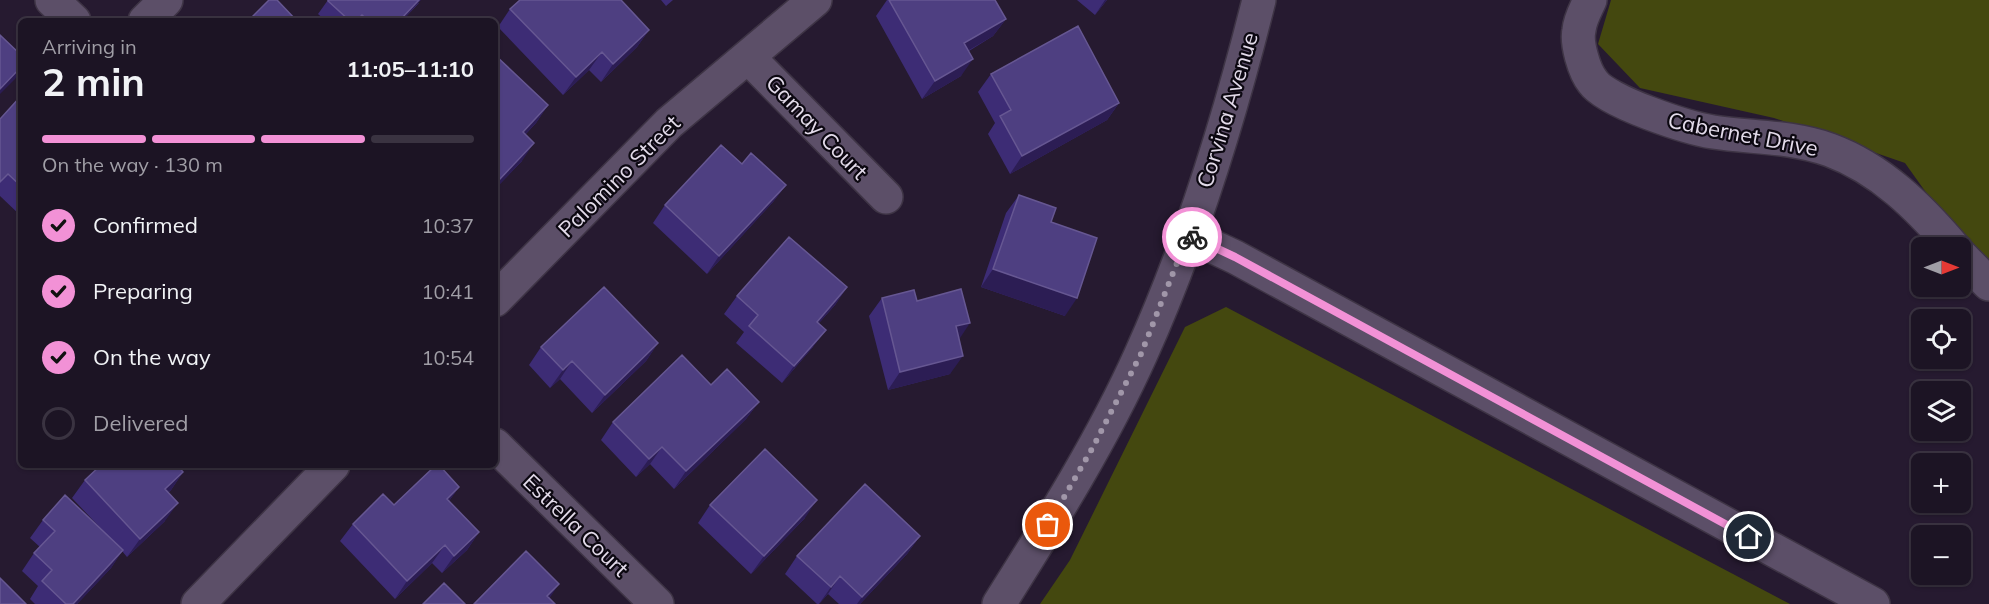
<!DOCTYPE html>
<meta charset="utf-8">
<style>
body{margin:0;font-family:Mulish,sans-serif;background:#251d2c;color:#f1f3f6;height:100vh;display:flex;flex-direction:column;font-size:22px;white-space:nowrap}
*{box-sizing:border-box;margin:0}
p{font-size:20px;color:#a09ea6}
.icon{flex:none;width:33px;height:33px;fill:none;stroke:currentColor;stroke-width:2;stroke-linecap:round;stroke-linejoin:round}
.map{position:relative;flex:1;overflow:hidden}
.side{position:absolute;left:18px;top:18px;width:480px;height:450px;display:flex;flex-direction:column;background:#1c1424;border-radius:9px;box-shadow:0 2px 4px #0004,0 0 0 2px #3a3341}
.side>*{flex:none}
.needle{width:39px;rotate:90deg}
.controls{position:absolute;left:1911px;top:237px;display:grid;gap:12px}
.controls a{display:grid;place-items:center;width:60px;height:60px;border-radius:9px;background:#1c1424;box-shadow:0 2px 4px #0004,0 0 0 2px #3a3341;font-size:30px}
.pin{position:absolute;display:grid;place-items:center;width:51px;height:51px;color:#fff;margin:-26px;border:3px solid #fff;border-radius:50%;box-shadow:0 2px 6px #0007}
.courier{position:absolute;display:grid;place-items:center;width:60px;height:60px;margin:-30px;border:4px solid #f291d6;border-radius:50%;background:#fff;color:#222;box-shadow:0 2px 8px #0007}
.headline em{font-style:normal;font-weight:700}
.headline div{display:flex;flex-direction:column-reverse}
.headline{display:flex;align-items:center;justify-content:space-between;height:102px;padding:0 24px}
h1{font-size:39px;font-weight:700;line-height:45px}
.bar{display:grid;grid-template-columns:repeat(4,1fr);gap:9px 6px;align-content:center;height:72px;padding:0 24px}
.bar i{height:8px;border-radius:4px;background:#3a3341}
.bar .active{background:#f291d6}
.bar p{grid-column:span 4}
ol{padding:0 24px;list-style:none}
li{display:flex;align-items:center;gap:18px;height:66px}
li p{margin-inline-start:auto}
li .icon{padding:6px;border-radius:50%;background:#f291d6;color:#111;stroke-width:4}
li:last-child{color:#a09ea6}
li i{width:33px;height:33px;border:3px solid #3a3341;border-radius:50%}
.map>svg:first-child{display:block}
</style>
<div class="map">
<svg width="1989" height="604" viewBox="0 0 1989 604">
<rect width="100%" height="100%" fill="#261a30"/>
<!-- green -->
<path fill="#44480f" d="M 1611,0 L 1989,0 L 1989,281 L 1905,163 L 1774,118 L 1640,88 L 1598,44 Z
M 1226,307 L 1790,604 L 1040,604 L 1070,560 L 1185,327 Z"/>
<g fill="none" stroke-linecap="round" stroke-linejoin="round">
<defs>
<path id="minor" d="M 52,0 L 74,21
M 1590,0 C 1586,9 1580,19 1579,30 C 1576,43 1584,71 1593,82 C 1607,102 1688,128 1713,132 C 1753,138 1791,136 1830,150 C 1881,169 1919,207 1954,248
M 145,21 L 166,0
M 748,57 L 886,197
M 1188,235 L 1235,257 L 1873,604
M 1960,255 L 1989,284
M 495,300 L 669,123 L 815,0
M 495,445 L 657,604
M 198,604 L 333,465
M 999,604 C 1050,523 1102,441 1141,354 C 1192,241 1229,120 1259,0"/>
</defs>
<!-- minor casing -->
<use href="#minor" stroke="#3e3445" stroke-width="36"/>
<!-- minor -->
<use href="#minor" stroke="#5c4f68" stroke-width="33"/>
</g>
<!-- wall -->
<path fill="#3d2c75" d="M 328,0 L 419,3 L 402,21 L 326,21 L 318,14 Z
M 661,0 L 673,0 L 666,6 Z
M 887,0 L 995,0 L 1006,19 L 993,36 L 969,51 L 961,76 L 922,99 L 876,16 Z
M 1077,0 L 1107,0 L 1095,15 Z
M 510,9 L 649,30 L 637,47 L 601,82 L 589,70 L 563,95 L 498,27 Z
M 495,55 L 548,105 L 536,123 L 525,135 L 522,161 L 495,189 Z
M 991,74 L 1119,103 L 1107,120 L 1010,174 L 988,134 L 995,123 L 978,92 Z
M 21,96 L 21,216 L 0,196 L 0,119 Z
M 742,164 L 786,185 L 773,202 L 707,274 L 653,223 L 665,205 Z
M 1019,195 L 1051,222 L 1065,316 L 981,287 L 1006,213 Z
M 847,287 L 835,305 L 819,323 L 813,347 L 782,383 L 736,343 L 744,332 L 724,314 L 737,296 Z
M 882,298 L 959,339 L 950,374 L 888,390 L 869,316 Z
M 658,343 L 646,361 L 592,413 L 560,379 L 550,388 L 529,365 L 541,347 Z
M 711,385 L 759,402 L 746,419 L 674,489 L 650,464 L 636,477 L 601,440 L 613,422 Z
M 183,472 L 171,490 L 168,493 L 165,521 L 127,557 L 122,551 L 111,568 L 77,604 L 35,604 L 30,599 L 38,586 L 22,571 L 34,553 L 40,547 L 30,538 L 43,520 L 107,535 L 72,498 L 85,480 Z
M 459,487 L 449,501 L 479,532 L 467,550 L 442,573 L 432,563 L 395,599 L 340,541 L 353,524 L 394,505 Z
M 710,505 L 805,518 L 751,574 L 698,523 Z
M 920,536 L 907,554 L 860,604 L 839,604 L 828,594 L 819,604 L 817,604 L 785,574 L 797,556 Z"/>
<!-- shaded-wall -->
<path fill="#2c1d54" d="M 419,0 L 421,0 L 402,21 L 399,21 Z
M 1105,0 L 1107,0 L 1095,15 Z
M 1006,19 L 993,36 L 952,60 L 964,43 Z
M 649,30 L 637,47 L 601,82 L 613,64 Z
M 602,52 L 589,70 L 563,95 L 576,77 Z
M 973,59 L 961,76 L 922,99 L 935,81 Z
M 21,67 L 21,70 L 15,79 L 0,94 L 0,89 Z
M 1119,103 L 1107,120 L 1010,174 L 1022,156 Z
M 548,105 L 536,123 L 510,150 L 523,132 Z
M 534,143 L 522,161 L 495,189 L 495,186 L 500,179 Z
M 786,185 L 773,202 L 707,274 L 719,256 Z
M 993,269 L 1077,298 L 1065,316 L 981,287 Z
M 847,287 L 835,305 L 804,340 L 817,322 Z
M 970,323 L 958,341 L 956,326 Z
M 826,330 L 813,347 L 782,383 L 794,366 Z
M 658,343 L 646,361 L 592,413 L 605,395 Z
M 963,356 L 950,374 L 888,390 L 900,372 Z
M 572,361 L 560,379 L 550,388 L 563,370 Z
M 759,402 L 746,419 L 674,489 L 686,471 Z
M 662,447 L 650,464 L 636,477 L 649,459 Z
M 183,472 L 171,490 L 152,507 L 165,489 Z
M 459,487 L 447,504 L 447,499 Z
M 817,500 L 805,518 L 751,574 L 764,556 Z
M 178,503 L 165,521 L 127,557 L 140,539 Z
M 479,532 L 467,550 L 442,573 L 454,556 Z
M 920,536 L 907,554 L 860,604 L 857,604 L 862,597 Z
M 445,545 L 432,563 L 395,599 L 407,581 Z
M 123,550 L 111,568 L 77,604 L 73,604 Z
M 840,576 L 828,594 L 819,604 L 831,587 Z
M 559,584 L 547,602 L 547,596 Z"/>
<!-- building -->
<path fill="#4e3f81" stroke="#665792" stroke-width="1.5" d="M 269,0 L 277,0 L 297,21 L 248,21 Z
M 328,0 L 419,0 L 399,21 L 369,21 L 362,15 L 356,21 L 350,21 L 328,1 Z
M 520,0 L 621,0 L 649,30 L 613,64 L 602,52 L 576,77 L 510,9 Z
M 889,0 L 995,0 L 1006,19 L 964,43 L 973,59 L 935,81 Z
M 1078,26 L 1119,103 L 1022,156 L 1000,116 L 1011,110 L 991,74 Z
M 0,35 L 21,55 L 21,67 L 0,89 Z
M 495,55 L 548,105 L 523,132 L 534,143 L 500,179 L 495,174 Z
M 21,96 L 21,186 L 8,174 L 0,182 L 0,119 Z
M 721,145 L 742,164 L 751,153 L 786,185 L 719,256 L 665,205 Z
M 1019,195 L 1056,208 L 1051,222 L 1097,238 L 1077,298 L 993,269 Z
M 789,237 L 847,287 L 817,322 L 826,330 L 794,366 L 749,326 L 758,315 L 737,296 Z
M 604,287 L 658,343 L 605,395 L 572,361 L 563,370 L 541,347 Z
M 961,289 L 970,323 L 956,326 L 963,356 L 900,372 L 882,298 L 914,290 L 917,301 Z
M 682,355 L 711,385 L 727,369 L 759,402 L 686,471 L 662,447 L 649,459 L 613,422 Z
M 765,449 L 817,500 L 764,556 L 710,505 Z
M 101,465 L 177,465 L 183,472 L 165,489 L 178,503 L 140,539 L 85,480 Z
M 436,465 L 439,465 L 459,487 L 447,499 L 479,532 L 454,556 L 445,545 L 407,581 L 353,524 L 383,494 L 394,505 Z
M 865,484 L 920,536 L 862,597 L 840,576 L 831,587 L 797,556 Z
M 65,495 L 123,550 L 73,604 L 66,604 L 42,581 L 52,570 L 34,553 L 55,531 L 43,520 Z
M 526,551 L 559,584 L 547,596 L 555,604 L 474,604 Z
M 0,578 L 26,604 L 0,604 Z
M 444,583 L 465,604 L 423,604 Z"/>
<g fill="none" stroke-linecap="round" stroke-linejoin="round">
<!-- done -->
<path stroke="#a197a9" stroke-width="6" stroke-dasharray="0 10.8" d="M 1048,525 L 1093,447 L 1141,354 L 1188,235 L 1192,237"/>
<!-- route -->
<path stroke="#f291d6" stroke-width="8" d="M 1192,237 L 1235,257 L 1749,537"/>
</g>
<g text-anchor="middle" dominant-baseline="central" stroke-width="4.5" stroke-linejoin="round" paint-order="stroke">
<!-- street labels -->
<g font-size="22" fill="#e3dbea" stroke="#0c0811">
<text transform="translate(1227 110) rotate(-73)">Corvina Avenue</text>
<text transform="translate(817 127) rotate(46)">Gamay Court</text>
<text transform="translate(1743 134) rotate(11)">Cabernet Drive</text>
<text transform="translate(619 176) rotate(-45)">Palomino Street</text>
<text transform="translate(576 525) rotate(44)">Estrella Court</text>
</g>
</g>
</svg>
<div class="controls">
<a><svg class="needle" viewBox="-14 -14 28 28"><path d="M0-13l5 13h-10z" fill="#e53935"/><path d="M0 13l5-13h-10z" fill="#a09ea6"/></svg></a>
<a><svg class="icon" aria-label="locate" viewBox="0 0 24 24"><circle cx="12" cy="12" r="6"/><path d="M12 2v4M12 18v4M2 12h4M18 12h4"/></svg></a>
<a><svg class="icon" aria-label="layers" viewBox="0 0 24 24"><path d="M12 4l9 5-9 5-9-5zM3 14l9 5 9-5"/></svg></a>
<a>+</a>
<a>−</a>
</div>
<div class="pin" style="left:1048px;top:525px;background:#ea580c"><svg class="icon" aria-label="bag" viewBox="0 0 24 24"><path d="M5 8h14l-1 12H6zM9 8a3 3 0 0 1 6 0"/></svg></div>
<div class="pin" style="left:1749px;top:537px;background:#1f2937"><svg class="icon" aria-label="home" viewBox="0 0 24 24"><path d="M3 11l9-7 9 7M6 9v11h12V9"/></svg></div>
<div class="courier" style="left:1192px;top:237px"><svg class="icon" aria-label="bike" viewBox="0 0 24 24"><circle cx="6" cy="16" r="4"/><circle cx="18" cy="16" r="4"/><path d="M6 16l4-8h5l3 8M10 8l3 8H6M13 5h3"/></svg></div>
<section class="side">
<div class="headline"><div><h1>2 min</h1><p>Arriving in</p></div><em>11:05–11:10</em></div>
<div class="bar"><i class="active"></i><i class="active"></i><i class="active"></i><i></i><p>On the way · 130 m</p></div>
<ol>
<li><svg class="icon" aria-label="check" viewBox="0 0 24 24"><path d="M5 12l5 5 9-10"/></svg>Confirmed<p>10:37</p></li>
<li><svg class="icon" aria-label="check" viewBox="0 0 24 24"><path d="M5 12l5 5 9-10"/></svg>Preparing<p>10:41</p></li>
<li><svg class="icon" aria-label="check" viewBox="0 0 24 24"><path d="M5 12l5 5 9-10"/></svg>On the way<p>10:54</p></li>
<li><i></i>Delivered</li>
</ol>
</section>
</div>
